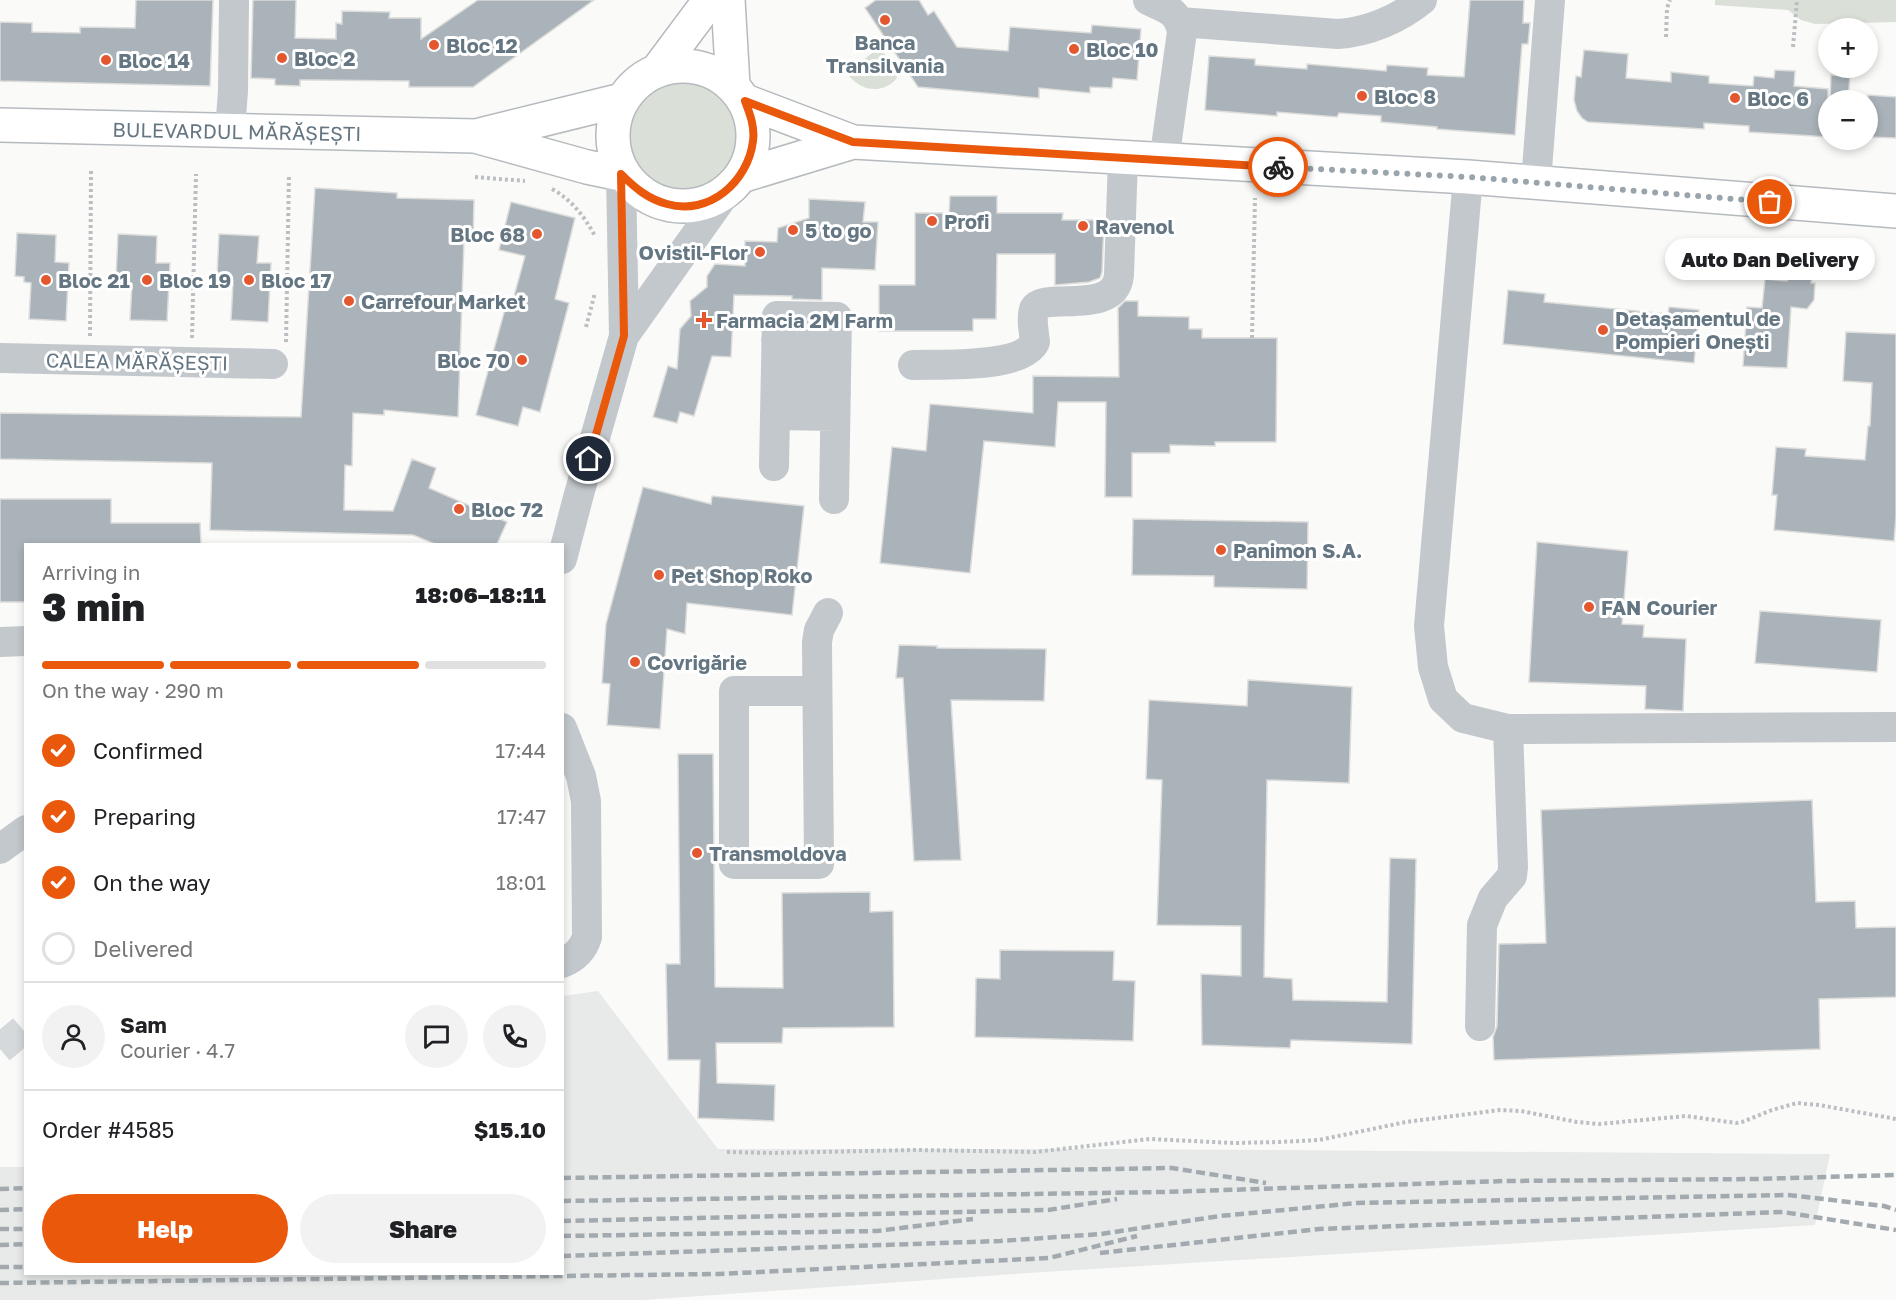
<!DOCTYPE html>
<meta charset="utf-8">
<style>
body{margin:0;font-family:"Golos Text",sans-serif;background:#f2f2f2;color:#202124;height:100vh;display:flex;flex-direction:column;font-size:22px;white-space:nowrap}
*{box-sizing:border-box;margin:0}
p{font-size:20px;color:#757577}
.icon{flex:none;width:33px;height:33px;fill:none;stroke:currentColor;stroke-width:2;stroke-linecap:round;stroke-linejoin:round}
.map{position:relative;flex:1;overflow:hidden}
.details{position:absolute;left:24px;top:543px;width:540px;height:732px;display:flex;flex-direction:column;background:#fff;border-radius:0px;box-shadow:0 3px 9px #0003}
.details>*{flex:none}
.controls{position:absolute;left:1818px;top:18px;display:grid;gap:12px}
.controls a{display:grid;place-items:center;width:60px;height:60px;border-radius:50%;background:#fff;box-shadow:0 3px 9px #0003;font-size:30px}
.pin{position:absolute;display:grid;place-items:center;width:51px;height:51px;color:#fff;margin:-26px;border:3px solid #fff;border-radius:50%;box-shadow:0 2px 6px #0007}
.courier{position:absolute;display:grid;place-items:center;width:60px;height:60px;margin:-30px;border:4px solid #ea580c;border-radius:50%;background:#fff;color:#222;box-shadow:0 2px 8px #0007}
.bubble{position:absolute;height:42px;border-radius:21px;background:#fff;box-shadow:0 3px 9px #0003;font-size:20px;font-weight:800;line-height:42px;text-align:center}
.summary em{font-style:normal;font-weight:800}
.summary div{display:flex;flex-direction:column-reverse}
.summary{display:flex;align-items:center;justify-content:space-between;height:102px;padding:0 18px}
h1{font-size:39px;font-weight:800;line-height:45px}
.bar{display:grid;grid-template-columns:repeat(4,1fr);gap:9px 6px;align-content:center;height:72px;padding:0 18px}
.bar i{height:8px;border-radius:4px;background:#e0e0e0}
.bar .active{background:#ea580c}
.bar p{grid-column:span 4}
.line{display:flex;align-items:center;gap:15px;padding:0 18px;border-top:2px solid #e0e0e0}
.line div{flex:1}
.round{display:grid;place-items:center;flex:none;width:63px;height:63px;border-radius:32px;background:#f2f2f2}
ol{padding:0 18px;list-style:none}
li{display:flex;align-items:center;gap:18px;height:66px}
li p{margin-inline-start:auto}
li .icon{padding:6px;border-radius:50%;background:#ea580c;color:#fff;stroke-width:4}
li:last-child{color:#757577}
li i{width:33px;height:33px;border:3px solid #e0e0e0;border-radius:50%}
.primary-button{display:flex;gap:12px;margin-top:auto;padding:12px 18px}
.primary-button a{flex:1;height:69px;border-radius:36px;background:#ea580c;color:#fff;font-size:24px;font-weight:800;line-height:69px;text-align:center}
.primary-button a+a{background:#f2f2f2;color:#202124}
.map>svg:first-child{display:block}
</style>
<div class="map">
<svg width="1896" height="1300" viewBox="0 0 1896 1300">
<rect width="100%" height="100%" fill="#fafaf8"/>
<!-- built -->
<path fill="#e8e9e9" d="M 598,991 L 718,1149 L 1113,1149 L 1830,1154 L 1815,1225 L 1028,1273 L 643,1300 L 0,1300 L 0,1167 L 25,1167 L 26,1274 L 562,1274 L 563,996 Z"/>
<!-- green -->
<path fill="#dadfd7" d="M 1715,0 L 1896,0 L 1896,22 L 1815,24 L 1801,20 L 1788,10 L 1715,5 Z
M 880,47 L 896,72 L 897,78 C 884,94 862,92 849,76 L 850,70 Z
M629 137a55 55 0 1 1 110 0a55 55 0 1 1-110 0Z"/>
<!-- building -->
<path fill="#aab3b9" stroke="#dcdcda" stroke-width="1.5" d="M 136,0 L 213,0 L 210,86 L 0,81 L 0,22 L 32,23 L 32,32 L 80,33 L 80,27 L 135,28 Z
M 253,0 L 296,0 L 295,38 L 336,39 L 336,23 L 342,24 L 342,11 L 390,12 L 389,18 L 421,18 L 421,39 L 478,0 L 594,0 L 473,87 L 409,87 L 409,81 L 311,80 L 300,80 L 300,86 L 275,85 L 275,79 L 251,78 Z
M 876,0 L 919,0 L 928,15 L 934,11 L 957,47 L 1008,51 L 1010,27 L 1091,33 L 1092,25 L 1141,29 L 1137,80 L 1113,78 L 1112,88 L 1090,87 L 1090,93 L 1039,88 L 1039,98 L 918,87 L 865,8 Z
M 1470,0 L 1524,0 L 1523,23 L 1530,23 L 1528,44 L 1522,44 L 1515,135 L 1437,129 L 1437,127 L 1381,122 L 1381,116 L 1339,113 L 1337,117 L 1277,112 L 1277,116 L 1205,110 L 1209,56 L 1255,59 L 1255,65 L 1307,69 L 1307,64 L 1386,71 L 1387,65 L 1428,68 L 1427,75 L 1464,77 Z
M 1584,50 L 1628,54 L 1626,78 L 1671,82 L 1671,72 L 1709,76 L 1709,83 L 1753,86 L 1754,76 L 1774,78 L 1775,70 L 1795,71 L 1794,86 L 1828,89 L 1828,137 L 1749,132 L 1749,126 L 1704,123 L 1704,129 L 1588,122 L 1582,118 L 1577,111 L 1574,100 L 1576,76 L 1581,77 Z
M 1831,75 L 1850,76 L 1848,100 L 1830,100 Z
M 1868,95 L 1896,97 L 1896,138 L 1868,137 Z
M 315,188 L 397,193 L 397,198 L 474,200 L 473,243 L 464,241 L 458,417 L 384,410 L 384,415 L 353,413 L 352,466 L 345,465 L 344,510 L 393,511 L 412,459 L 436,468 L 429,488 L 507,522 L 497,544 L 435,544 L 413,535 L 210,530 L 212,463 L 0,459 L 0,413 L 301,417 Z
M 950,196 L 997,196 L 997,213 L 1063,213 L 1062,220 L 1104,220 L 1102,272 L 1100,278 L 1089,282 L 1055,285 L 1055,254 L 997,254 L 996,319 L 973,319 L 973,331 L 879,331 L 879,285 L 915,285 L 915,213 L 949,213 Z
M 809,199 L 865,202 L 863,222 L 878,222 L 875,270 L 822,268 L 822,300 L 792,299 L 792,296 L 734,295 L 731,357 L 712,356 L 694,416 L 680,412 L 677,423 L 653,417 L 668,366 L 677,369 L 680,329 L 691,316 L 690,301 L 707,287 L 707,276 L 715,264 L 745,266 L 745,241 L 777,242 L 778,228 L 809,218 Z
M 511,202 L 575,218 L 555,299 L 569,303 L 540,412 L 523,407 L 518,426 L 476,415 L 505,309 L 510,311 L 525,256 L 499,250 Z
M 17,233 L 56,235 L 55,262 L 69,263 L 66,321 L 29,319 L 31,283 L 24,282 L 24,277 L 15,276 Z
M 118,234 L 157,236 L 156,263 L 170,263 L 167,321 L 130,320 L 132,284 L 125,283 L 126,277 L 116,277 Z
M 219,234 L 259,236 L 257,263 L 271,263 L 268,322 L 231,320 L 233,284 L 227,283 L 227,277 L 217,277 Z
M 1787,275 L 1812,277 L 1811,283 L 1815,283 L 1814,300 L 1807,309 L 1791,307 L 1787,368 L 1743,366 L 1747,307 L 1762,308 L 1765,279 L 1787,281 Z
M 1508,290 L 1545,294 L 1544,302 L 1668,314 L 1669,307 L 1699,310 L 1694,363 L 1503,344 Z
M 1125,301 L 1138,301 L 1138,316 L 1189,317 L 1189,329 L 1202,329 L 1202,338 L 1277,338 L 1276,442 L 1215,442 L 1215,446 L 1170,445 L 1170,453 L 1132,453 L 1132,497 L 1105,497 L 1106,402 L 1058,402 L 1055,447 L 984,441 L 970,573 L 880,563 L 892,447 L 926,451 L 930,404 L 1033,413 L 1033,376 L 1119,377 L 1118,308 Z
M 1846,332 L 1896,334 L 1896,517 L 1894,541 L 1774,530 L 1777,495 L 1772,495 L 1776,447 L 1806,449 L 1805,456 L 1865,460 L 1868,426 L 1870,426 L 1872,383 L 1843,381 Z
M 643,487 L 711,504 L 712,496 L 804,506 L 792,615 L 687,603 L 685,634 L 667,629 L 660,729 L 607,725 L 610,684 L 602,683 L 606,624 Z
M 0,499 L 111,499 L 111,523 L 200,523 L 201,544 L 26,544 L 26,602 L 0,602 Z
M 1133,519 L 1308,522 L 1307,589 L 1214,587 L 1214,576 L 1132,575 Z
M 1537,542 L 1628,551 L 1622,624 L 1644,625 L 1643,637 L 1686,639 L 1683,711 L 1645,709 L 1646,686 L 1529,682 Z
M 1760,611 L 1881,620 L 1877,672 L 1755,663 Z
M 899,645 L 937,646 L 937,648 L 1046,649 L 1044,701 L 951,700 L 961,860 L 914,861 L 903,678 L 896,678 Z
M 1248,680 L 1352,687 L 1349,783 L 1267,780 L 1264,977 L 1292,979 L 1293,1000 L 1387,1002 L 1390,858 L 1416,859 L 1412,1044 L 1291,1040 L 1290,1048 L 1202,1045 L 1201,974 L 1241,976 L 1241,926 L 1157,925 L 1162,780 L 1146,779 L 1149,700 L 1247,706 Z
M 678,754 L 713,754 L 715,987 L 783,988 L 782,893 L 870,892 L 870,912 L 893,911 L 894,1027 L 783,1028 L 782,1043 L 716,1043 L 717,1083 L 775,1085 L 774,1121 L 698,1118 L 700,1060 L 668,1060 L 666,964 L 680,964 Z
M 1812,800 L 1816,902 L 1855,901 L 1856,928 L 1896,927 L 1896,997 L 1819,999 L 1820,1049 L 1494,1060 L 1493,1037 L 1497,1026 L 1499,944 L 1546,943 L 1541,810 Z
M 1000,950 L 1114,951 L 1113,980 L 1135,981 L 1133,1041 L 975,1037 L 976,978 L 1000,979 Z"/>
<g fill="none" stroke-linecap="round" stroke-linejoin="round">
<!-- minor-tunnel -->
<path stroke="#d5d9db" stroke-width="30" stroke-dasharray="30 15" stroke-linecap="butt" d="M 0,1049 L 26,1027"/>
<defs>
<path id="major" d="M 728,0 L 733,85
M613 136a70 70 0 1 1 140 0a70 70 0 1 1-140 0Z
M 657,71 L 710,0
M 745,101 L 853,142 L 1468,177 L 1896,211
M 0,125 L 475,136 L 587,167 L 621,174
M 476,136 L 622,100
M 741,176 L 853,142"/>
</defs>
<!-- major casing -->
<use href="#major" stroke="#b5babe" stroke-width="36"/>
<!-- path -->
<path stroke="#bbbfc2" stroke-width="4" stroke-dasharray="3 3" stroke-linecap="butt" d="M 1666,37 L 1667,8 L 1670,0
M 1793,47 L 1797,0
M 475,177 L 525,181
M 552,189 C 572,200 584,216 595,236
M 586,327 L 595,293
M 90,336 L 91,171
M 192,338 L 196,174
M 1252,338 L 1255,198
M 286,342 L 289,175
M 727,1152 L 772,1153 L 915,1150 L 1035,1152 L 1150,1139 L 1234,1143 L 1279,1142 L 1319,1140 L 1406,1122 L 1500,1110 L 1521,1111 L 1577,1122 L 1599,1124 L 1686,1116 L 1736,1123 L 1742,1122 L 1772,1110 L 1797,1103 L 1819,1105 L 1896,1119"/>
<!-- minor -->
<path stroke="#c3c8cc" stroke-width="30" d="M 1148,0 C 1166,9 1178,10 1182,32 L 1164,161
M 1180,22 L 1338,34 C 1368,32 1399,19 1422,0
M 230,131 L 233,91 L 234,0
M 1468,177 L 1429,626 L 1433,667 L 1443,699 L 1463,718 L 1508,729 L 1896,727
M 1536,182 L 1550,0
M 624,336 L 727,191
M 776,340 L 836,340
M 0,358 L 273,364
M 776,364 L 836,364
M 913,365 C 941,364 1021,369 1035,342 C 1034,333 1031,318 1034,309 C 1043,291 1115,317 1119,275 L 1123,158
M 776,393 L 836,393
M 775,415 L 835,416
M 774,466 L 777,316 L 837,317 L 834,499
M 562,559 L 579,494 L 624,336 L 621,174
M 0,642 L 26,641
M 817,691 L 734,691 L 734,864 L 819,864 L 817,642 L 819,630 L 828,613
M 562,728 L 581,776 L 586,801 L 587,937 C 583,950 575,958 562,963
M 0,849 L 26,830
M 1480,1026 L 1482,925 L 1493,898 L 1512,876 L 1513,867 L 1508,729"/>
<!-- major -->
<use href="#major" stroke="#fff" stroke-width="33"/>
<!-- rail -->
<path stroke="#a2aab0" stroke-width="4.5" stroke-dasharray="9 4.5" stroke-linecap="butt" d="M 562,1178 L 1172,1168 L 1266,1183
M 0,1189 L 26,1188
M 562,1201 L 1164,1192 L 1506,1181 L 1756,1179 L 1896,1175
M 0,1210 L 26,1209
M 562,1221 L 1048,1210 L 1117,1199
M 0,1229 L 26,1229
M 562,1236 L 877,1231 L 973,1219
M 0,1245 L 26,1244
M 1100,1253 L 1319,1229 L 1783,1212 L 1896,1230
M 562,1256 L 1000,1241 L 1101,1234 L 1220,1216 L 1357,1203 L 1788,1195 L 1884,1206 L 1896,1210
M 0,1267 L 26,1267
M 0,1283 L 718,1274 L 1049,1258 L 1137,1236"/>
</g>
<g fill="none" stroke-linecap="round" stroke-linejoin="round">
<!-- done -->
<path stroke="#99a4ac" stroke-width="6" stroke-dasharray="0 10.8" d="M 1278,167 L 1468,177 L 1770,202"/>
<!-- route -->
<path stroke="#ea580c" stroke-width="8" d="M 589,459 L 624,336 L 621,174 C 635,188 648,199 667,204 C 709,216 748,182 753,141 C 755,127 750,114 745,101 L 853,142 L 1278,167"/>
</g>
<!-- markers -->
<g fill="#e4572e" stroke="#fff" stroke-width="2">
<circle cx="885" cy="20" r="6"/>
<circle cx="434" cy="45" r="6"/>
<circle cx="1074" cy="49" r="6"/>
<circle cx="282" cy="58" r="6"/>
<circle cx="106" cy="60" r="6"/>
<circle cx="1362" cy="96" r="6"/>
<circle cx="1735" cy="98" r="6"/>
<circle cx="932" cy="221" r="6"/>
<circle cx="1083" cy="226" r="6"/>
<circle cx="793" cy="230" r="6"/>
<circle cx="537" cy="234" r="6"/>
<circle cx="760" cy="252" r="6"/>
<circle cx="46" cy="280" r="6"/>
<circle cx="147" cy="280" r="6"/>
<circle cx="249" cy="280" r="6"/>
<circle cx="349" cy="301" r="6"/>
<path d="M701 311h6v6h6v6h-6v6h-6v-6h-6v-6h6z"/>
<circle cx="1603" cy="330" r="6"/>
<circle cx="522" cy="360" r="6"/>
<circle cx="459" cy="509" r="6"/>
<circle cx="1221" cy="550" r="6"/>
<circle cx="659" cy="575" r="6"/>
<circle cx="1589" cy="607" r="6"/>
<circle cx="635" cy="662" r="6"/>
<circle cx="697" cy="853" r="6"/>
</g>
<g text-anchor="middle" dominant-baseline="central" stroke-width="6" stroke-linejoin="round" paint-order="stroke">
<!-- poi labels -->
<g font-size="20" font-weight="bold" fill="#657683" stroke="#fff" text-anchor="start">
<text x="885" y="42" text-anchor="middle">Banca<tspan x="885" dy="23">Transilvania</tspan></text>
<text x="446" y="45">Bloc 12</text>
<text x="1086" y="49">Bloc 10</text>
<text x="294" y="58">Bloc 2</text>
<text x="118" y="60">Bloc 14</text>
<text x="1374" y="96">Bloc 8</text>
<text x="1747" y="98">Bloc 6</text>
<text x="944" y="221">Profi</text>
<text x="1095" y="226">Ravenol</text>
<text x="805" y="230">5 to go</text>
<text x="525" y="234" text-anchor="end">Bloc 68</text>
<text x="748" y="252" text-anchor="end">Ovistil-Flor</text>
<text x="58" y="280">Bloc 21</text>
<text x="159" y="280">Bloc 19</text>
<text x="261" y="280">Bloc 17</text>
<text x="361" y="301">Carrefour Market</text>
<text x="1615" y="318">Detașamentul de<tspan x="1615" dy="23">Pompieri Onești</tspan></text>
<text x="716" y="320">Farmacia 2M Farm</text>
<text x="510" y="360" text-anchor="end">Bloc 70</text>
<text x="471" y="509">Bloc 72</text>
<text x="1233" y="550">Panimon S.A.</text>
<text x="671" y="575">Pet Shop Roko</text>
<text x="1601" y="607">FAN Courier</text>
<text x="647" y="662">Covrigărie</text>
<text x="709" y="853">Transmoldova</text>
</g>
<!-- street labels -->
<g font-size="20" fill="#657683" stroke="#fff">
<text transform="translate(237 131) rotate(1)">BULEVARDUL MĂRĂȘEȘTI</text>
<text transform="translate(137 361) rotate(1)">CALEA MĂRĂȘEȘTI</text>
</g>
</g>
</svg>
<div class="controls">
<a>+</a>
<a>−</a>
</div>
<div class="pin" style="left:1770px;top:202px;background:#ea580c"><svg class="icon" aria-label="bag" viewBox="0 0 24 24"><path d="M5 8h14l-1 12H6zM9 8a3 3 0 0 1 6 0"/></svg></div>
<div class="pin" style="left:589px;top:459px;background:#1f2937"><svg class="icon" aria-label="home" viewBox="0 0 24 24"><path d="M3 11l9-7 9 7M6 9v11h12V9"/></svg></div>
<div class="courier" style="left:1278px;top:167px"><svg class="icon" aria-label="bike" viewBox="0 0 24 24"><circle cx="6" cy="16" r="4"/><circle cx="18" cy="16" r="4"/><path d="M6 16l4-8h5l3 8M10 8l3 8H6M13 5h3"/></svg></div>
<div class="bubble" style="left:1665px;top:238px;width:210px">Auto Dan Delivery</div>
<section class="details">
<div class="summary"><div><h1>3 min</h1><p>Arriving in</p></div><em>18:06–18:11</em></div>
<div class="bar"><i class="active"></i><i class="active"></i><i class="active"></i><i></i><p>On the way · 290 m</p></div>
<ol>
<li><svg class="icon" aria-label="check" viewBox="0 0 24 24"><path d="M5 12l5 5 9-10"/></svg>Confirmed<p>17:44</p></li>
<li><svg class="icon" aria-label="check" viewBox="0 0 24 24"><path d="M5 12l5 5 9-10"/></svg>Preparing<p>17:47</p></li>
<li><svg class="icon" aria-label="check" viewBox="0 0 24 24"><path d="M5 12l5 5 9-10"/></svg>On the way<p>18:01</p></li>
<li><i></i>Delivered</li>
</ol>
<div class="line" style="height:108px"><a class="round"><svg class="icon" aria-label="person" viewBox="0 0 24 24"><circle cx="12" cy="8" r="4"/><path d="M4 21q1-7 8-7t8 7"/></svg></a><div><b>Sam</b><p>Courier · 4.7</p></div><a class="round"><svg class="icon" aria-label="chat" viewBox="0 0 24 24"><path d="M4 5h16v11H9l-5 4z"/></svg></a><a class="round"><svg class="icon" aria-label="phone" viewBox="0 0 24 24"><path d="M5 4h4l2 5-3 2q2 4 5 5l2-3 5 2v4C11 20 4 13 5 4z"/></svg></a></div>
<div class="line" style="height:78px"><div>Order #4585</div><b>$15.10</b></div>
<div class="primary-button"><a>Help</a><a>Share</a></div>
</section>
</div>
